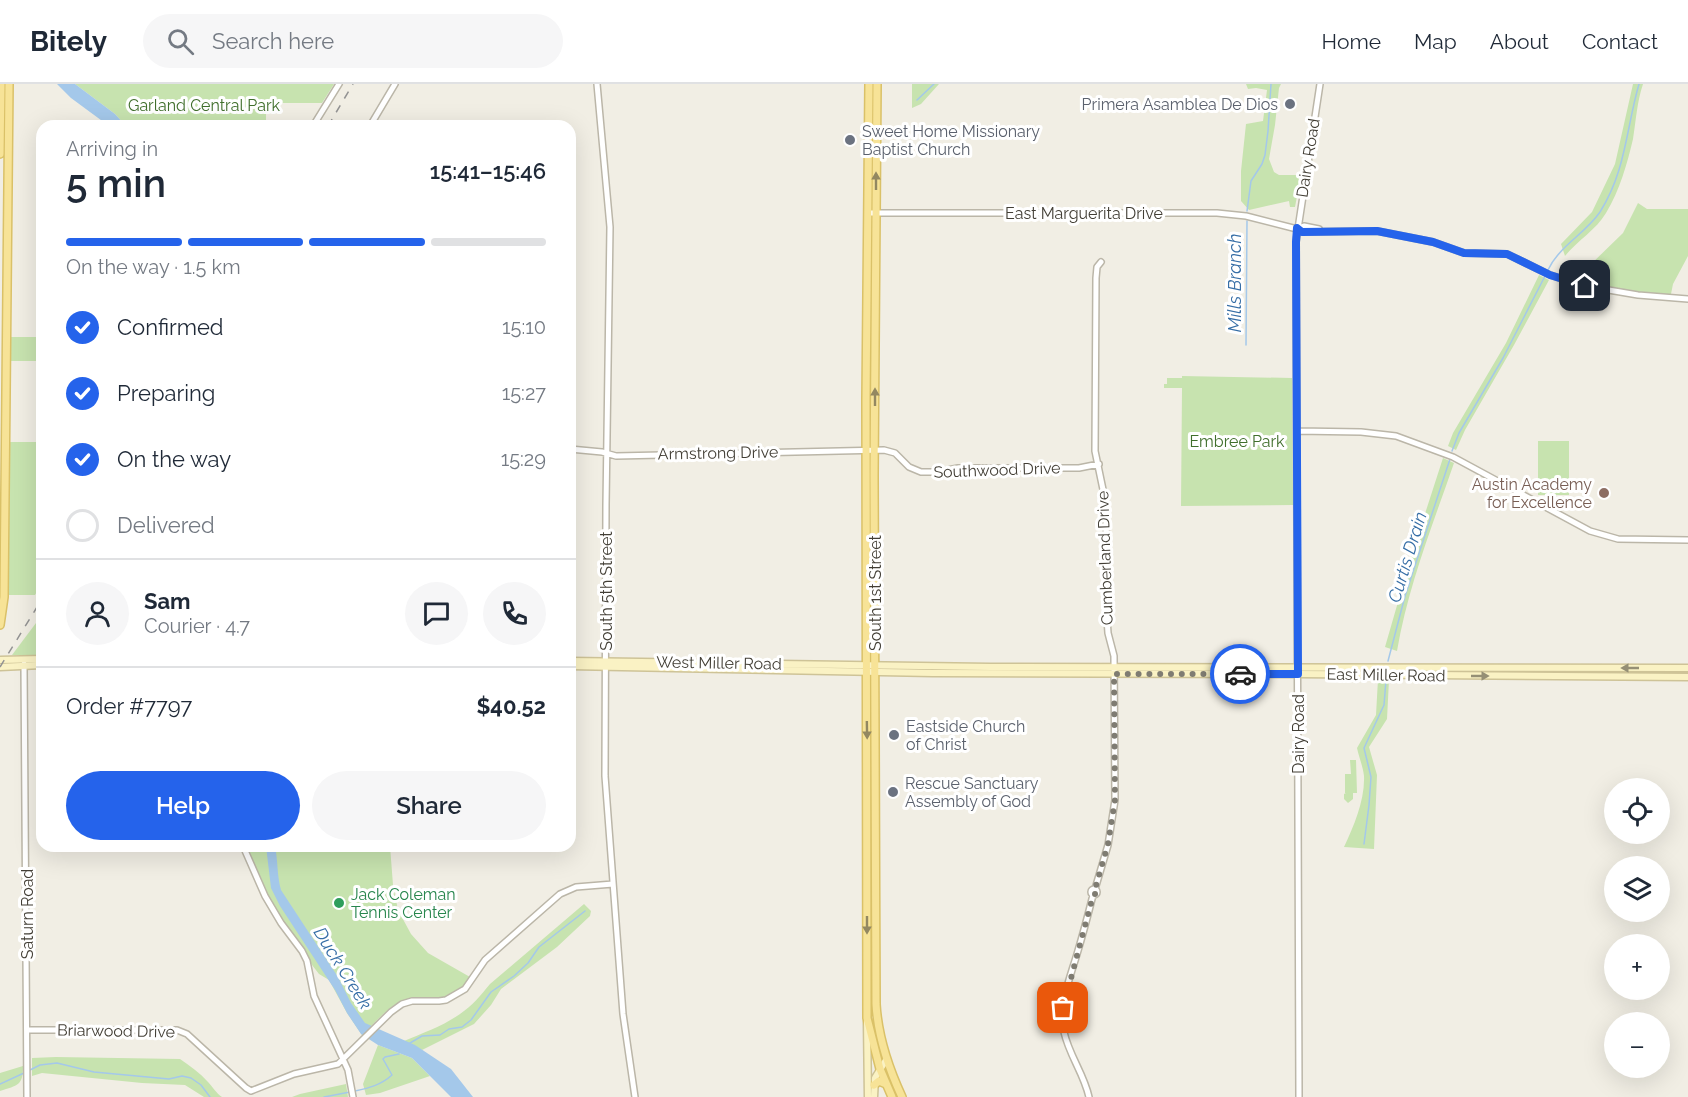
<!DOCTYPE html>
<meta charset="utf-8">
<style>
body{margin:0;font-family:Raleway,sans-serif;background:#f6f6f7;color:#1f2937;height:100vh;display:flex;flex-direction:column;font-size:22px;white-space:nowrap}
*{box-sizing:border-box;margin:0}
p{font-size:20px;color:#747a83}
.icon{flex:none;width:33px;height:33px;fill:none;stroke:currentColor;stroke-width:2;stroke-linecap:round;stroke-linejoin:round}
.map{position:relative;flex:1;overflow:hidden}
.side{position:absolute;left:36px;top:36px;width:540px;height:732px;display:flex;flex-direction:column;background:#fff;border-radius:18px;box-shadow:0 6px 24px #0002}
.side>*{flex:none}
.buttons{position:absolute;left:1604px;top:694px;display:grid;gap:12px}
.buttons a{display:grid;place-items:center;width:66px;height:66px;border-radius:50%;background:#fff;box-shadow:0 6px 24px #0002;font-size:30px}
.pin{position:absolute;display:grid;place-items:center;width:51px;height:51px;color:#fff;margin:-26px;border-radius:12px;box-shadow:0 3px 9px #0006}
.courier{position:absolute;display:grid;place-items:center;width:60px;height:60px;margin:-30px;border:4px solid #2563eb;border-radius:50%;background:#fff;color:#222;box-shadow:0 2px 8px #0007}
.headline em{font-style:normal;font-weight:600}
.headline div{display:flex;flex-direction:column-reverse}
.headline{display:flex;align-items:center;justify-content:space-between;height:102px;padding:0 30px}
h1{font-size:39px;font-weight:600;line-height:45px}
.bar{display:grid;grid-template-columns:repeat(4,1fr);gap:9px 6px;align-content:center;height:72px;padding:0 30px}
.bar i{height:8px;border-radius:4px;background:#e0e1e3}
.bar .active{background:#2563eb}
.bar p{grid-column:span 4}
.line{display:flex;align-items:center;gap:15px;padding:0 30px;border-top:2px solid #e0e1e3}
.line div{flex:1}
.round{display:grid;place-items:center;flex:none;width:63px;height:63px;border-radius:32px;background:#f6f6f7}
ol{padding:0 30px;list-style:none}
li{display:flex;align-items:center;gap:18px;height:66px}
li p{margin-inline-start:auto}
li .icon{padding:6px;border-radius:50%;background:#2563eb;color:#fff;stroke-width:4}
li:last-child{color:#747a83}
li i{width:33px;height:33px;border:3px solid #e0e1e3;border-radius:50%}
.primary-button{display:flex;gap:12px;margin-top:auto;padding:12px 30px}
.primary-button a{flex:1;height:69px;border-radius:36px;background:#2563eb;color:#fff;font-size:24px;font-weight:600;line-height:69px;text-align:center}
.primary-button a+a{background:#f6f6f7;color:#1f2937}
header{display:flex;align-items:center;gap:36px;box-sizing:border-box;height:84px;padding:0 30px;background:#fff;border-bottom:2px solid #e0e1e3}
header strong{font-size:28px}
nav{display:flex;gap:33px;margin-inline-start:auto;font-size:21px}
.search{width:420px;height:54px;background:#f6f6f7;display:flex;align-items:center;gap:15px;box-sizing:border-box;padding:0 21px;border-radius:33px;color:#747a83;font-size:22px}
.map>svg:first-child{display:block}
</style>
<header>
<strong>Bitely</strong>
<div class="search"><svg class="icon" aria-label="search" viewBox="0 0 24 24"><circle cx="10" cy="10" r="6"/><path d="M15 15l6 6"/></svg>Search here</div>
<nav><a>Home</a><a>Map</a><a>About</a><a>Contact</a></nav>
</header>
<div class="map">
<svg width="1688" height="1013" viewBox="0 0 1688 1013">
<rect width="100%" height="100%" fill="#f1eee4"/>
<!-- green -->
<path fill="#c7e3af" d="M 75,0 L 334,0 L 322,19 L 266,19 L 266,42 L 126,42 L 115,30 Z
M 912,0 L 939,0 L 921,20 L 912,24 Z
M 1246,0 L 1281,0 L 1279,4 L 1275,41 L 1269,75 L 1274,88 L 1279,91 L 1301,91 L 1295,123 L 1290,123 L 1289,117 L 1249,126 L 1241,117 L 1241,87 L 1246,40 L 1263,37 L 1267,6 L 1256,4 L 1248,5 Z
M 1633,0 L 1643,0 C 1637,18 1636,36 1633,55 C 1627,80 1620,106 1606,129 C 1596,146 1578,156 1565,172 L 1561,160 L 1592,128 L 1615,80 Z
M 1638,119 L 1647,125 L 1688,125 L 1688,172 L 1673,200 L 1671,210 L 1668,212 L 1641,209 L 1581,197 L 1583,190 L 1587,184 L 1623,149 Z
M 1539,191 L 1549,196 L 1514,261 L 1465,346 L 1456,366 L 1448,362 L 1453,349 L 1506,259 Z
M 11,253 L 42,253 L 42,277 L 10,277 Z
M 1182,292 L 1292,294 L 1293,421 L 1181,422 L 1182,304 L 1164,304 L 1164,300 L 1167,300 L 1167,294 L 1182,294 Z
M 1538,357 L 1569,357 L 1569,411 L 1538,411 Z
M 10,358 L 42,358 L 42,499 L 35,511 L 8,511 L 7,429 Z
M 1443,374 L 1454,379 C 1433,440 1408,502 1397,567 L 1385,563 L 1411,473 Z
M 36,539 L 42,539 L 42,571 L 12,571 Z
M 1378,595 L 1389,596 L 1387,635 L 1369,663 L 1377,691 L 1374,765 L 1344,763 C 1354,742 1365,716 1364,692 C 1363,683 1359,673 1357,664 L 1376,631 Z
M 1350,676 L 1356,676 L 1357,709 L 1353,709 L 1353,715 L 1348,719 L 1344,715 L 1344,710 L 1346,709 L 1345,709 L 1345,690 L 1351,690 Z
M 245,762 L 390,762 L 393,801 L 398,826 L 411,850 L 428,869 L 470,893 C 450,929 423,906 398,919 C 386,925 372,942 362,951 L 347,929 L 329,896 L 319,890 L 312,881 L 301,862 L 281,836 L 268,814 Z
M 584,820 L 591,827 L 590,832 L 557,863 L 501,905 L 491,921 L 474,940 L 422,966 L 404,957 C 423,949 443,942 460,930 C 472,922 481,911 490,900 Z
M 378,961 L 412,974 L 430,992 L 380,1009 L 366,1011 L 363,1000 Z
M 56,973 L 180,975 C 190,982 200,989 208,998 C 213,1003 216,1009 222,1013 L 204,1013 L 185,1001 L 142,999 L 42,989 L 32,992 L 32,974 Z
M 23,982 C 23,1002 18,1001 0,1007 L 0,989 Z
M 346,1000 L 348,1013 L 292,1013 L 300,1010 Z"/>
<!-- water -->
<path fill="#a4c8ea" d="M 57,0 L 75,0 L 115,30 L 126,42 L 109,42 L 71,14 Z
M 266,762 L 275,762 C 278,777 277,792 281,806 L 338,893 L 351,919 L 365,939 L 415,961 L 451,985 L 473,1013 L 451,1013 L 412,974 L 378,961 L 361,950 L 347,929 L 335,906 L 280,822 L 271,804 Z"/>
<g fill="none" stroke-linecap="round" stroke-linejoin="round">
<!-- stream -->
<path stroke="#a4c8ea" stroke-width="1.5" d="M 917,16 L 934,0
M 1247,127 L 1251,97 L 1262,80 L 1265,71 L 1268,47 L 1271,0
M 1548,186 C 1559,162 1585,150 1600,128 C 1626,87 1626,45 1639,0
M 1246,261 L 1247,137
M 1452,367 L 1459,349 L 1503,274 L 1545,192
M 1388,577 L 1405,512 L 1450,375
M 1364,760 L 1369,721 L 1371,693 L 1364,664 L 1384,621 L 1386,596
M 410,959 L 422,952 L 440,951 L 449,945 L 462,943 L 471,936 L 491,908 L 514,892 L 528,879 L 539,863 L 585,827
M 28,987 L 40,981 L 57,979 L 94,988 L 169,995 L 182,992 L 191,994 L 201,1001 L 210,1013
M 0,1000 L 24,989
M 355,1007 C 369,1004 381,1001 392,991 L 383,975 L 385,973 L 399,970
M 324,1013 L 350,1008"/>
<defs>
<path id="tertiary" d="M 597,0 L 610,143 L 606,421 L 605,692 L 623,930 L 635,1013
M 313,42 L 339,0
M 370,42 L 395,0
M 868,129 L 1217,129 L 1246,132 L 1297,145 L 1302,148 L 1377,147 L 1433,158 L 1464,169 L 1507,170 L 1550,191 L 1585,202 L 1638,211 L 1688,215
M 1297,145 L 1304,142 L 1319,145
M 1297,347 L 1361,348 L 1396,352 L 1453,373 L 1590,447 L 1618,455 L 1688,456
M 570,365 L 602,368 L 616,372 L 884,366 L 895,369 L 909,383 L 921,388 L 938,388 L 958,384 L 1079,384 L 1099,380
M 24,580 L 27,1013
M 243,762 L 265,812 L 281,839 L 302,867 L 307,877 L 314,912 L 348,986 L 353,1013
M1091 808a3 3 0 1 1 6 0a3 3 0 1 1-6 0Z
M 1095,805 L 1108,761 L 1115,716 L 1114,572 L 1108,549 L 1107,534 L 1106,420 L 1095,367 L 1096,194 L 1097,183 L 1101,178
M 27,946 L 177,946 L 187,950 L 246,1004 L 251,1007 L 294,990 L 338,980 L 391,928 L 402,920 L 412,917 L 439,917 L 446,916 L 465,905 L 485,876 L 560,810 L 576,803 L 613,800
M 1089,1013 C 1084,990 1069,971 1064,948 C 1058,922 1070,894 1077,870 C 1083,850 1088,831 1093,811
M 1299,1013 L 1296,158 L 1320,0"/>
<path id="secondary" d="M 0,576 L 42,575
M 570,577 L 990,583 L 1688,584
M 570,582 L 933,589 L 1297,590 L 1688,593
M 0,583 L 42,581
M 867,938 L 868,1013
M 874,1013 L 875,994 L 886,976"/>
<path id="primary" d="M 869,0 L 866,316 L 867,934 L 880,985 L 892,1013
M 877,0 L 874,392 L 876,920 C 878,954 888,983 902,1013
M 0,70 L 1,0
M 0,541 L 4,513 L 9,0
M 874,1001 L 879,997 L 886,1000"/>
</defs>
<!-- tertiary casing -->
<use href="#tertiary" stroke="#bbb6a8" stroke-width="8"/>
<!-- secondary casing -->
<use href="#secondary" stroke="#cec397" stroke-width="9"/>
<!-- primary casing -->
<use href="#primary" stroke="#dac168" stroke-width="10"/>
<!-- tertiary -->
<use href="#tertiary" stroke="#fff" stroke-width="5"/>
<!-- secondary -->
<use href="#secondary" stroke="#faf2c4" stroke-width="6"/>
<!-- primary -->
<use href="#primary" stroke="#f7e397" stroke-width="7"/>
<!-- rail -->
<path stroke="#939393" stroke-width="1.5" stroke-dasharray="8 8" stroke-linecap="butt" d="M 328,42 L 353,0
M 0,583 L 42,515"/>
</g>
<!-- one-way arrows -->
<defs><path id="oneway-solid" d="M-6-.8H1V-3.2L6.5 0L1 3.2V.8H-6Z" transform="scale(1.5)"/></defs>
<g fill="#938861">
<use href="#oneway-solid" transform="translate(876 97) rotate(-90)"/>
<use href="#oneway-solid" transform="translate(875 313) rotate(-90)"/>
<use href="#oneway-solid" transform="translate(867 646) rotate(89)"/>
<use href="#oneway-solid" transform="translate(867 841) rotate(90)"/>
</g>
<g fill="#958f75">
<use href="#oneway-solid" transform="translate(1630 584) rotate(-180)"/>
<use href="#oneway-solid" transform="translate(1480 592)"/>
</g>
<g fill="none" stroke-linecap="round" stroke-linejoin="round">
<!-- done -->
<path stroke="#7f7c72" stroke-width="6" stroke-dasharray="0 10.8" d="M 1063,924 L 1093,812 L 1097,808 L 1095,805 L 1108,760 L 1115,716 L 1114,590 L 1240,590"/>
<!-- route -->
<path stroke="#2563eb" stroke-width="8" d="M 1240,590 L 1298,590 L 1296,158 L 1297,144 L 1302,148 L 1377,147 L 1433,158 L 1464,169 L 1507,170 L 1550,191 L 1585,202"/>
</g>
<!-- markers -->
<g fill="#6b7280" stroke="#fff" stroke-width="2">
<circle cx="1290" cy="20" r="6"/>
<circle cx="850" cy="56" r="6"/>
<circle cx="894" cy="651" r="6"/>
<circle cx="893" cy="708" r="6"/>
</g>
<circle fill="#8d6e63" stroke="#fff" stroke-width="2" cx="1604" cy="409" r="6"/>
<circle fill="#2e9e5b" stroke="#fff" stroke-width="2" cx="339" cy="819" r="6"/>
<g text-anchor="middle" dominant-baseline="central" stroke-width="6" stroke-linejoin="round" paint-order="stroke">
<!-- worship labels -->
<g font-size="16" fill="#5b616d" stroke="#fff" text-anchor="start">
<text x="1278" y="20" text-anchor="end">Primera Asamblea De Dios</text>
<text x="862" y="47">Sweet Home Missionary<tspan x="862" dy="18">Baptist Church</tspan></text>
<text x="906" y="642">Eastside Church<tspan x="906" dy="18">of Christ</tspan></text>
<text x="905" y="699">Rescue Sanctuary<tspan x="905" dy="18">Assembly of God</tspan></text>
</g>
<!-- park labels -->
<g font-size="16" fill="#406f2c" stroke="#fff">
<text x="204" y="21">Garland Central Park</text>
<text x="1237" y="357">Embree Park</text>
</g>
<!-- street labels -->
<g font-size="16" fill="#423e35" stroke="#fff">
<text transform="translate(1308 74) rotate(-81)">Dairy Road</text>
<text x="1084" y="129">East Marguerita Drive</text>
<text transform="translate(718 369) rotate(-1)">Armstrong Drive</text>
<text transform="translate(997 386) rotate(-2)">Southwood Drive</text>
<text transform="translate(1105 474) rotate(-92)">Cumberland Drive</text>
<text transform="translate(606 507) rotate(-90)">South 5th Street</text>
<text transform="translate(875 509) rotate(-90)">South 1st Street</text>
<text transform="translate(719 579) rotate(1)">West Miller Road</text>
<text transform="translate(1386 591) rotate(1)">East Miller Road</text>
<text transform="translate(1298 650) rotate(-90)">Dairy Road</text>
<text transform="translate(27 830) rotate(-90)">Saturn Road</text>
<text transform="translate(116 947) rotate(1)">Briarwood Drive</text>
</g>
<!-- education labels -->
<g font-size="16" fill="#785e54" stroke="#fff" text-anchor="end">
<text x="1592" y="400">Austin Academy<tspan x="1592" dy="18">for Excellence</tspan></text>
</g>
<!-- leisure labels -->
<g font-size="16" fill="#27864d" stroke="#fff" text-anchor="start">
<text x="351" y="810">Jack Coleman<tspan x="351" dy="18">Tennis Center</tspan></text>
</g>
<!-- water labels -->
<g font-size="18" font-style="italic" fill="#366ea6" stroke="#fff">
<text transform="translate(1234 199) rotate(-90)">Mills Branch</text>
<text transform="translate(1407 473) rotate(-73)">Curtis Drain</text>
<text transform="translate(343 884) rotate(58)">Duck Creek</text>
</g>
</g>
</svg>
<div class="buttons">
<a><svg class="icon" aria-label="locate" viewBox="0 0 24 24"><circle cx="12" cy="12" r="6"/><path d="M12 2v4M12 18v4M2 12h4M18 12h4"/></svg></a>
<a><svg class="icon" aria-label="layers" viewBox="0 0 24 24"><path d="M12 4l9 5-9 5-9-5zM3 14l9 5 9-5"/></svg></a>
<a>+</a>
<a>−</a>
</div>
<div class="pin" style="left:1063px;top:924px;background:#ea580c"><svg class="icon" aria-label="bag" viewBox="0 0 24 24"><path d="M5 8h14l-1 12H6zM9 8a3 3 0 0 1 6 0"/></svg></div>
<div class="pin" style="left:1585px;top:202px;background:#1f2937"><svg class="icon" aria-label="home" viewBox="0 0 24 24"><path d="M3 11l9-7 9 7M6 9v11h12V9"/></svg></div>
<div class="courier" style="left:1240px;top:590px"><svg class="icon" aria-label="car" viewBox="0 0 24 24"><path d="M5 17H2v-5l4-1 3-4h7l3 4 3 1v5h-3M9 17h6M6 11h13"/><circle cx="7" cy="17" r="2"/><circle cx="17" cy="17" r="2"/></svg></div>
<section class="side">
<div class="headline"><div><h1>5 min</h1><p>Arriving in</p></div><em>15:41–15:46</em></div>
<div class="bar"><i class="active"></i><i class="active"></i><i class="active"></i><i></i><p>On the way · 1.5 km</p></div>
<ol>
<li><svg class="icon" aria-label="check" viewBox="0 0 24 24"><path d="M5 12l5 5 9-10"/></svg>Confirmed<p>15:10</p></li>
<li><svg class="icon" aria-label="check" viewBox="0 0 24 24"><path d="M5 12l5 5 9-10"/></svg>Preparing<p>15:27</p></li>
<li><svg class="icon" aria-label="check" viewBox="0 0 24 24"><path d="M5 12l5 5 9-10"/></svg>On the way<p>15:29</p></li>
<li><i></i>Delivered</li>
</ol>
<div class="line" style="height:108px"><a class="round"><svg class="icon" aria-label="person" viewBox="0 0 24 24"><circle cx="12" cy="8" r="4"/><path d="M4 21q1-7 8-7t8 7"/></svg></a><div><b>Sam</b><p>Courier · 4.7</p></div><a class="round"><svg class="icon" aria-label="chat" viewBox="0 0 24 24"><path d="M4 5h16v11H9l-5 4z"/></svg></a><a class="round"><svg class="icon" aria-label="phone" viewBox="0 0 24 24"><path d="M5 4h4l2 5-3 2q2 4 5 5l2-3 5 2v4C11 20 4 13 5 4z"/></svg></a></div>
<div class="line" style="height:78px"><div>Order #7797</div><b>$40.52</b></div>
<div class="primary-button"><a>Help</a><a>Share</a></div>
</section>
</div>
